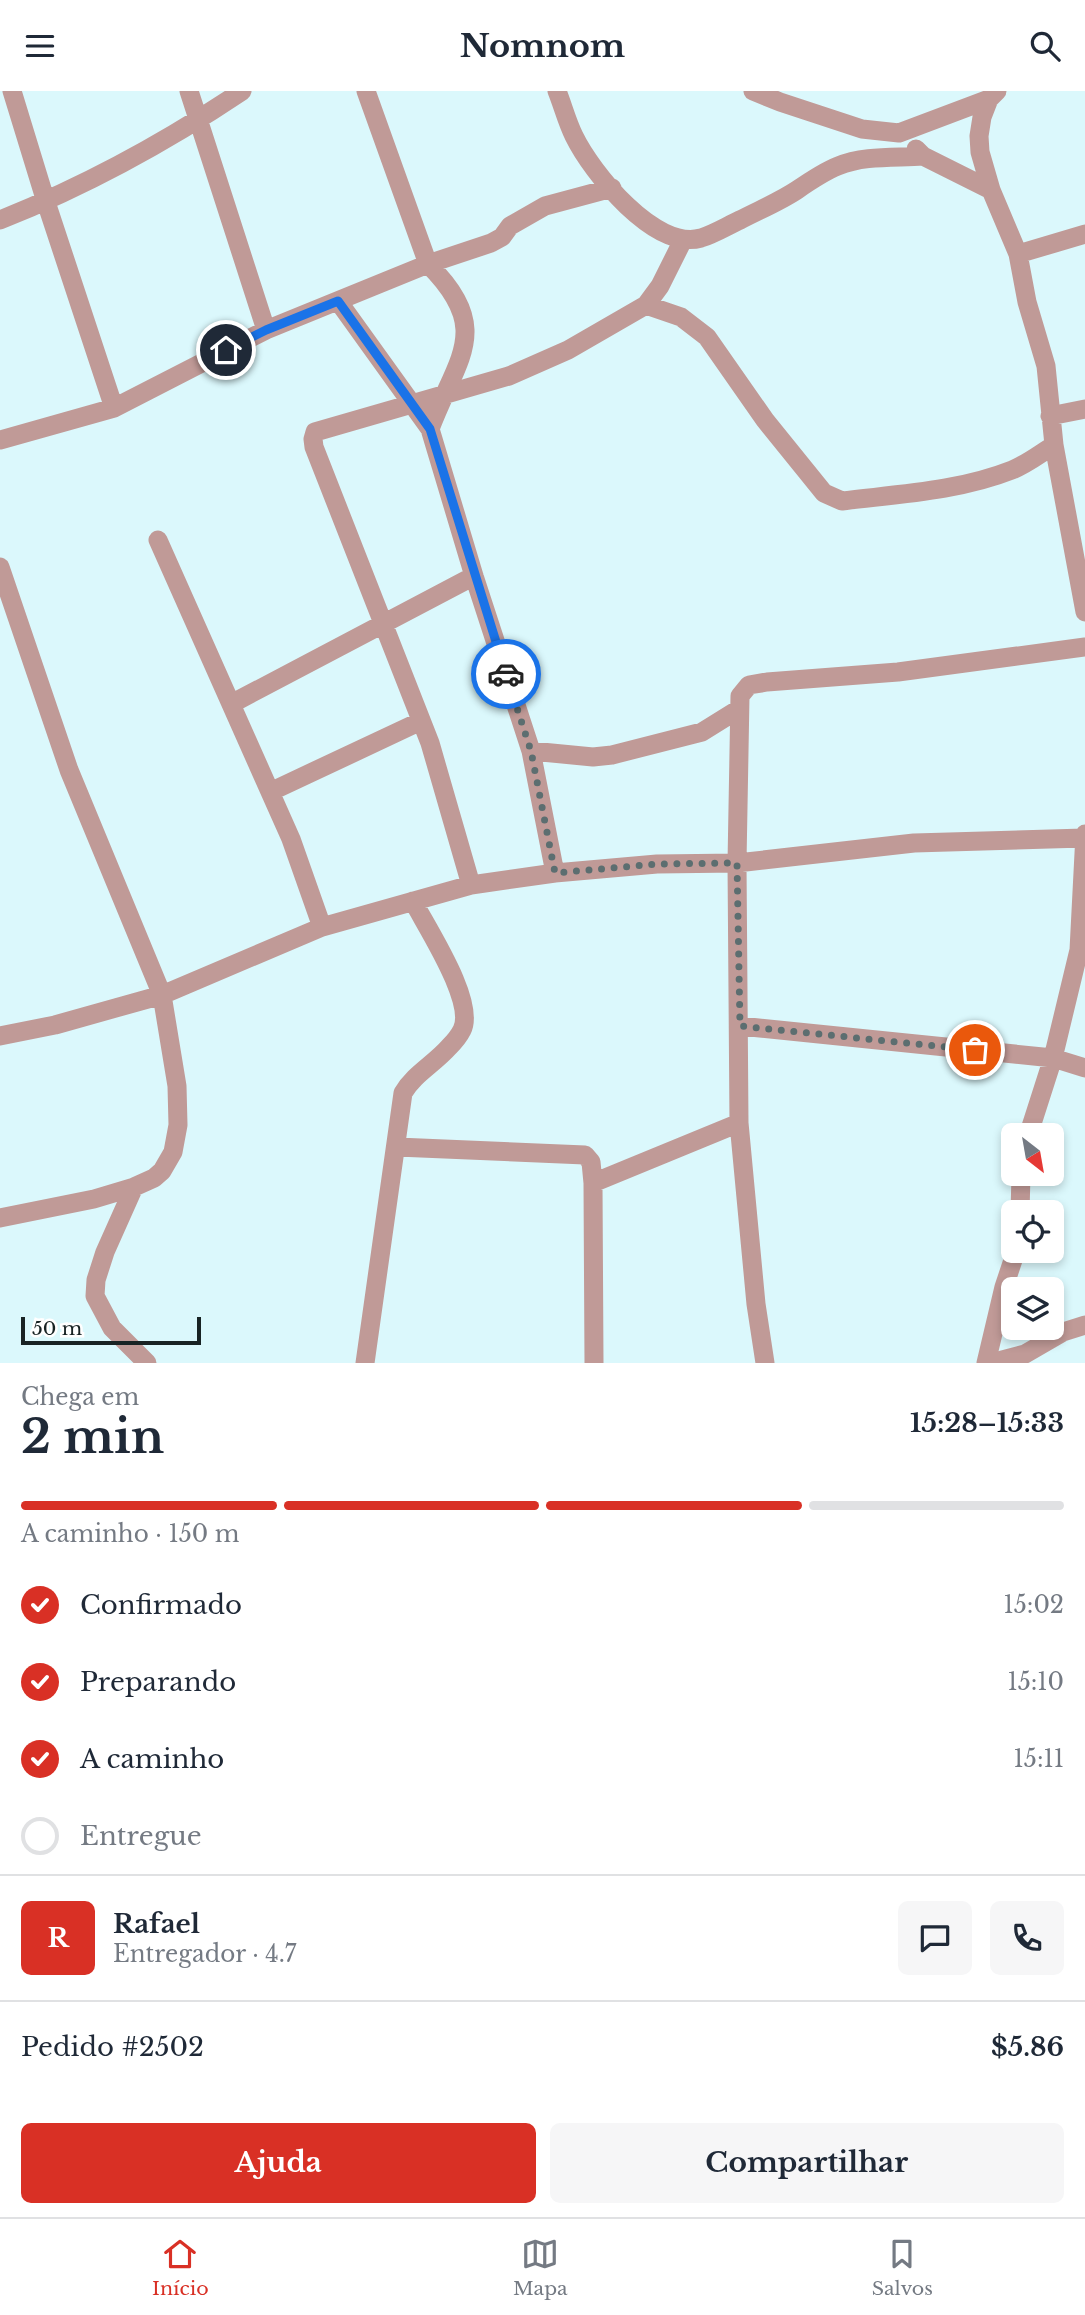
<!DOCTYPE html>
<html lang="pt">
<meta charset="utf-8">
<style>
body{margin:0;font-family:"Libre Baskerville",serif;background:#f6f6f7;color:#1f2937;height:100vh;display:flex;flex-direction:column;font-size:26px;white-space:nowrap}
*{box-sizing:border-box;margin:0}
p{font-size:23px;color:#747a83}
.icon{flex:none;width:38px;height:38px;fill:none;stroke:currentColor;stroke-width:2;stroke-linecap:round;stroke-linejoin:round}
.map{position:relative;height:1272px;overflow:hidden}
.side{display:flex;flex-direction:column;background:#fff;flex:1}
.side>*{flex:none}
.needle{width:46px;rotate:149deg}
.controls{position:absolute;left:1001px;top:1032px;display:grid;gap:14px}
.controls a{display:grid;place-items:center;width:63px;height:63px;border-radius:10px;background:#fff;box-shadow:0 4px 10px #0003;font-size:35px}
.scale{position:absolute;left:21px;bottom:18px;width:180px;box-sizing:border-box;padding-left:7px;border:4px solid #182324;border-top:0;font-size:19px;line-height:24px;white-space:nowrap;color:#182324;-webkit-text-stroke:5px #fff;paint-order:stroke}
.pin{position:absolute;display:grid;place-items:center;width:60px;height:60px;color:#fff;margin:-30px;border:4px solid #fff;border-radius:50%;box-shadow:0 2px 7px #0007}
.courier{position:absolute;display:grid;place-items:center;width:70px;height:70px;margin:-35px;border:5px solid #1a73e8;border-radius:50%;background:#fff;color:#222;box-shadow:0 2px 9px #0007}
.summary em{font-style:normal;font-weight:700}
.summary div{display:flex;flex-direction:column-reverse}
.summary{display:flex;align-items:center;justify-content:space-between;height:119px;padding:0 21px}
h1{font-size:46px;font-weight:700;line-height:52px}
.bar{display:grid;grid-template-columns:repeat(4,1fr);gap:10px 7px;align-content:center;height:84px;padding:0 21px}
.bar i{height:9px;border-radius:5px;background:#e0e1e3}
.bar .on{background:#d93025}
.bar p{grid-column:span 4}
.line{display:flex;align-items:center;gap:18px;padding:0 21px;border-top:2px solid #e0e1e3}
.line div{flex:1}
.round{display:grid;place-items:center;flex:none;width:74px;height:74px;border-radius:10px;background:#f6f6f7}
ol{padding:0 21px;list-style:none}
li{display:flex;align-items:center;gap:21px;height:77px}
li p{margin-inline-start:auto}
li .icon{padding:7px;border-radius:50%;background:#d93025;color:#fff;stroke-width:4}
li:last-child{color:#747a83}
li i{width:38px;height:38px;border:4px solid #e0e1e3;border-radius:50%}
.action{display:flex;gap:14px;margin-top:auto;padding:14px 21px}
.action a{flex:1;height:80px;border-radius:10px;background:#d93025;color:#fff;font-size:28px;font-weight:700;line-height:80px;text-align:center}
.action a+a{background:#f6f6f7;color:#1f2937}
header{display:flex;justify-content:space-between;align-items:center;height:91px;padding:0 21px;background:#fff;font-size:32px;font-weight:700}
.dock{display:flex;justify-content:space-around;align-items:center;height:98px;border-top:2px solid #e0e1e3;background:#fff;font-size:19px;color:#747a83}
.dock a{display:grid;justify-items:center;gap:4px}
.dock .on{color:#d93025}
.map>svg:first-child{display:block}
</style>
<header><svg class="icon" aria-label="menu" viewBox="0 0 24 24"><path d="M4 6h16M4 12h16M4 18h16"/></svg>Nomnom<svg class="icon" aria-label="search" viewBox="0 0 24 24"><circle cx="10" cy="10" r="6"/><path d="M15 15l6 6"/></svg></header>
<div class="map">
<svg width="1085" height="1272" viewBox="0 0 1085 1272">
<rect width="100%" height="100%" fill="#dbf8fc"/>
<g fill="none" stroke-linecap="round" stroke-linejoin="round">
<!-- minor -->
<path stroke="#c09a97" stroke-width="19" d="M 12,0 L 46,111 L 114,317
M 189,0 L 266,239
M 366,0 L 428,173 C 494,239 457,266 430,338
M 557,0 C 563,15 567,31 574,45 C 592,82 655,160 701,147 C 714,143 727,135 740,129 C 759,119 779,111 797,99 C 810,90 823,81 838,75 C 864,64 896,67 923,65
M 753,0 L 780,11 L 862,38 L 899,42 L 989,8
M 997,0 L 989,8 L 982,26 L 979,45 L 980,61 L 991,99 L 1018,163 L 1027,211 L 1046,275 L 1054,354 L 1085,521
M 916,58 L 923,65 L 991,99
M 0,129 C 85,95 166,51 242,0
M 1018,163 L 1085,143
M 338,210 L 430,338 L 474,485 L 531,660 L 555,782
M 646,214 L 681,226 L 707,246 L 765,329 L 824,402 L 842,410 C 899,403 959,400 1012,379 C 1027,373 1041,362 1054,354
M 1050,325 L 1085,318
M 0,349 L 114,317 L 266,239 L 428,173 L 491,152 L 502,146 L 510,135 L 545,115 L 612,97
M 158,449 L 291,748 L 322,836
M 0,476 L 69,679 L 162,904 L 177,995 L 178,1034 L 173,1061 L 162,1080 L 154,1087 L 134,1096 L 94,1108 L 0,1127
M 231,613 L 474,485
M 531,660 L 593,666 L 612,664 L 702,641 L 739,618
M 270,701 L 421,630
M 471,794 L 430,652 L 314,356 L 313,348 L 315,341 L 509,285 L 568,259 L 646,214 L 660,195 L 683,149
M 740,935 L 1053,967 L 1085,977
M 0,945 L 55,934 L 162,904 L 322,836 L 471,794 L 555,782 L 657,773 L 737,772 L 914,752 L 1084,747
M 1028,1045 L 1053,967 L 1079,859 L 1085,743
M 397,1056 L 585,1064 L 591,1071 L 593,1092 L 594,1272
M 593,1092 L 739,1032
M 134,1096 L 105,1161 L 96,1189 L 95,1205 L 112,1237 L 147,1272
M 1020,1122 L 1021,1083
M 365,1272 L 403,1002 C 414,983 434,973 449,956 C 453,952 459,945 462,939 C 476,911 427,837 413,810
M 765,1272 L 756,1213 L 739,1032 L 737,772 L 740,605 L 749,594 L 767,591 L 898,581 L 1085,556
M 986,1272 L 1004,1196 L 1016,1160
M 991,1272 L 1025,1263 L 1063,1241 L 1085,1234"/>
</g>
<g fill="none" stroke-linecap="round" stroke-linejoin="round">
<!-- done -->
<path stroke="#5c6e70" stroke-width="7" stroke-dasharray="0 12.6" d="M 506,583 L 531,660 L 555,782 L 657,773 L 737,772 L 740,935 L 975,959"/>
<!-- route -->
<path stroke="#1a73e8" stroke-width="9" d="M 226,259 L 266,239 L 338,210 L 430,338 L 506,583"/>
</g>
</svg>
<div class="controls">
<a><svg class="needle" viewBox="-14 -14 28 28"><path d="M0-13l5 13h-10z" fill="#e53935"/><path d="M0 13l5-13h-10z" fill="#747a83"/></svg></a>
<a><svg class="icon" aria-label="locate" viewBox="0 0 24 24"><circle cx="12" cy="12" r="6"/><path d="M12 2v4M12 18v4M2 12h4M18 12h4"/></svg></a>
<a><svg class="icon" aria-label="layers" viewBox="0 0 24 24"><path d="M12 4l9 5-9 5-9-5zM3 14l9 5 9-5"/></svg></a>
</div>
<div class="scale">50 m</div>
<div class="pin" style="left:975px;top:959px;background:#ea580c"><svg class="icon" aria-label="bag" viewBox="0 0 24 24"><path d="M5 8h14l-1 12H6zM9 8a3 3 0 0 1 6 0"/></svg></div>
<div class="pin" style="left:226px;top:259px;background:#1f2937"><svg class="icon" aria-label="home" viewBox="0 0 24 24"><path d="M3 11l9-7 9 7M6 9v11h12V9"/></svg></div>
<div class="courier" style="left:506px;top:583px"><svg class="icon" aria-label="car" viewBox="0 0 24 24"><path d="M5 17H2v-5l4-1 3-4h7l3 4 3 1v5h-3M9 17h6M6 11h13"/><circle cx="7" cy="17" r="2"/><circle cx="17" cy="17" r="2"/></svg></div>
</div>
<section class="side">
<div class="summary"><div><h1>2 min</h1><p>Chega em</p></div><em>15:28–15:33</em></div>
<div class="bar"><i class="on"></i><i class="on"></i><i class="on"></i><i></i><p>A caminho · 150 m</p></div>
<ol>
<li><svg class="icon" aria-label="check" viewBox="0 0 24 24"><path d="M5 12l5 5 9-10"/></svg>Confirmado<p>15:02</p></li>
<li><svg class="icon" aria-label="check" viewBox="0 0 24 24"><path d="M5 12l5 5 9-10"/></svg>Preparando<p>15:10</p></li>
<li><svg class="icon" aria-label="check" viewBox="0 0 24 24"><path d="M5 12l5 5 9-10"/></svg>A caminho<p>15:11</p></li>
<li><i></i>Entregue</li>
</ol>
<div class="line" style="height:126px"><b class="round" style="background:#d93025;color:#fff">R</b><div><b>Rafael</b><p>Entregador · 4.7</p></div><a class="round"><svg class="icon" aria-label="chat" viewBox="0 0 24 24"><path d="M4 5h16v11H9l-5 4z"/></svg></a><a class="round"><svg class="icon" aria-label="phone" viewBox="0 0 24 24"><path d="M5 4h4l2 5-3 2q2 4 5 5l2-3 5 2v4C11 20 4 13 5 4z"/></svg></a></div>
<div class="line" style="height:91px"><div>Pedido #2502</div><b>$5.86</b></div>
<div class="action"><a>Ajuda</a><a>Compartilhar</a></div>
</section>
<nav class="dock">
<a class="on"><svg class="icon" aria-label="home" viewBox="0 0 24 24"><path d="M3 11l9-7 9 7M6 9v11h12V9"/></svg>Início</a>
<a><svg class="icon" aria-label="map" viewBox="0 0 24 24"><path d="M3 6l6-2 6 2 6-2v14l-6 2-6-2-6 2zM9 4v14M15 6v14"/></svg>Mapa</a>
<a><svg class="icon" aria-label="saved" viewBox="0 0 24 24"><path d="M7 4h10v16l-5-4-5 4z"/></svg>Salvos</a>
</nav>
